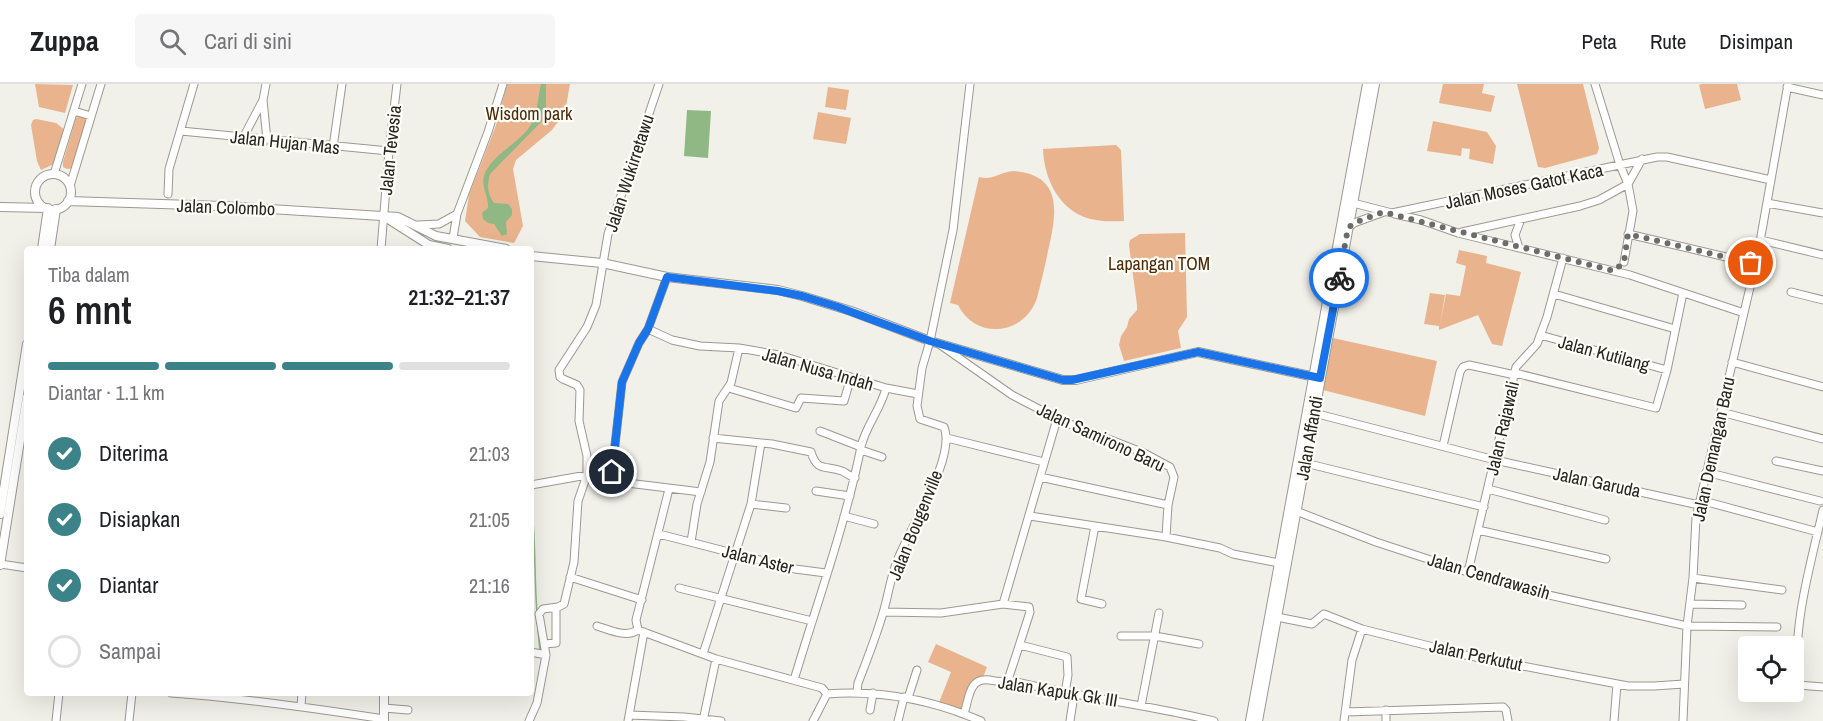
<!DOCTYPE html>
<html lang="id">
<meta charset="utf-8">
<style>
body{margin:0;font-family:"Archivo Narrow",sans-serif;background:#f6f6f6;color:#202124;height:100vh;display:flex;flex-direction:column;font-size:22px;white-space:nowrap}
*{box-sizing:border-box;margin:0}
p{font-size:20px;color:#757577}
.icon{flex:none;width:33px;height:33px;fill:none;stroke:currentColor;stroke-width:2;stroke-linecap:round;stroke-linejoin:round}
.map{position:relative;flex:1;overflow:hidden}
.panel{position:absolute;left:24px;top:162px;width:510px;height:450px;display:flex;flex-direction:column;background:#fff;border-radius:6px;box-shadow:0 6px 24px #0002}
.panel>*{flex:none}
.fabs{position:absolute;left:1738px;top:552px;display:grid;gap:12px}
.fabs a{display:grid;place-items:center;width:66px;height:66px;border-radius:6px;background:#fff;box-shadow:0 6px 24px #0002;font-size:30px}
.pin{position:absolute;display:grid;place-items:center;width:51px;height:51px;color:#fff;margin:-26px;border:3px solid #fff;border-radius:50%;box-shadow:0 2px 6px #0007}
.courier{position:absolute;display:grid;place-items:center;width:60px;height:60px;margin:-30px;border:4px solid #1a73e8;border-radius:50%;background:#fff;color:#222;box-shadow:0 2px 8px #0007}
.overview em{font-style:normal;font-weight:600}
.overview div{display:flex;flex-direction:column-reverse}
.overview{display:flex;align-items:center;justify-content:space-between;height:102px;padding:0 24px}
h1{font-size:39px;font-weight:600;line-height:45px}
.bar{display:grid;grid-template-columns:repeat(4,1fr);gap:9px 6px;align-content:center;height:72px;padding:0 24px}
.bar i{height:8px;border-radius:4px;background:#e0e0e0}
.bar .active{background:#3b8388}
.bar p{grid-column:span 4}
ol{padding:0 24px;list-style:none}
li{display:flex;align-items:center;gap:18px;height:66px}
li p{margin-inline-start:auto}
li .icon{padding:6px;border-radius:50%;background:#3b8388;color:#fff;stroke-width:4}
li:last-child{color:#757577}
li i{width:33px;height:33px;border:3px solid #e0e0e0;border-radius:50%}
header{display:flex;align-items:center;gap:36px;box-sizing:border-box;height:84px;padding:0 30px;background:#fff;border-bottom:2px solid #e0e0e0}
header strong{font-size:28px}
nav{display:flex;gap:33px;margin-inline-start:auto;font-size:21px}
.search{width:420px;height:54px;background:#f6f6f6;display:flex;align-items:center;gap:15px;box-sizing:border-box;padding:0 21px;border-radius:6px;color:#757577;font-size:22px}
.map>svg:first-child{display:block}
</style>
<header>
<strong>Zuppa</strong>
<div class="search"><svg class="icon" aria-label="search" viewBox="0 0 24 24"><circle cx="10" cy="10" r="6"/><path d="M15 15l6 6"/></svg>Cari di sini</div>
<nav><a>Peta</a><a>Rute</a><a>Disimpan</a></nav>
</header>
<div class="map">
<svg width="1823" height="637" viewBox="0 0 1823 637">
<rect width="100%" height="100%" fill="#f1f0e9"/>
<!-- green -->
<path fill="#e9b38d" d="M 35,0 L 73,1 L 65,29 L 39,23 Z
M 507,0 L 570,0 L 565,28 L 552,46 L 516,76 L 513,85 L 523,142 L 514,159 L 480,153 L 465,137 L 469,111 L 496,41 Z
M 1443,0 L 1484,0 L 1482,9 L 1495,12 L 1491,28 L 1439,19 Z
M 1517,0 L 1583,0 L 1599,64 L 1597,70 L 1545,84 L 1538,83 Z
M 1702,0 L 1737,0 L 1741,16 L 1705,25 L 1699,1 Z
M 828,3 L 849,6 L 846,26 L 825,23 Z
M 818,28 L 851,34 L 846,60 L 813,55 Z
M 79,32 L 86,34 L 87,37 L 73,84 L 67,85 L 63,83 L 63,78 L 76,34 Z
M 36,35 L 56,39 L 65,46 L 54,80 L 41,86 L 37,77 L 31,41 L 33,36 Z
M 1433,37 L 1487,48 L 1496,62 L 1493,80 L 1469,75 L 1470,65 L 1462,64 L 1461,72 L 1427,67 Z
M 1116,61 L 1121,66 L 1124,137 C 1115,137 1105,138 1096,136 C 1061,131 1044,96 1043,65 Z
M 1014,87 C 1065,91 1056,132 1048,167 C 1045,183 1041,198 1037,214 C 1025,251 976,257 958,221 L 950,219 L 979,93 C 993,97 999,88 1014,87 Z
M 1185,149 L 1187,233 L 1178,247 L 1181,264 L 1124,277 L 1119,261 L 1121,252 L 1127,243 L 1129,235 L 1137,226 L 1137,221 L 1129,161 L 1130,156 L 1140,150 Z
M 1459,166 L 1487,172 L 1486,179 L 1521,188 L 1502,262 L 1492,260 L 1478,231 L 1439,246 L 1439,242 L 1424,240 L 1430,209 L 1445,211 L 1440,241 L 1446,210 L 1460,212 L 1466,182 L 1456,179 Z
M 1333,254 L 1437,277 L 1425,332 L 1323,306 Z
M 936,560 L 987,583 L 981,599 L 973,597 L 964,629 L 938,621 L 951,588 L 928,578 Z"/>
<!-- water -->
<path fill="#8fb884" d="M 541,0 L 546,0 L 546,25 L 542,32 L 542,37 L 490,90 C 487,101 487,109 494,119 L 508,120 L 512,125 L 512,131 L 506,138 L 507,150 L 502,152 L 494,140 L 488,139 L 483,135 L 482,129 L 488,124 C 489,113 481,104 484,92 C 490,72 516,61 528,45 C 537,34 538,13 541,0 Z
M 687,26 L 711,27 L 708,74 L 684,72 Z"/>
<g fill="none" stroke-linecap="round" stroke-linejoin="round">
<!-- stream -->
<path stroke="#8fb884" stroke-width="1.5" d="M 531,417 C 536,454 534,492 537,529
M 538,546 L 540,568"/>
<defs>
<path id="minor" d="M 266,0 L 263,16 L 267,56
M 1787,3 L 1823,11
M 74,27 L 91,32
M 181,47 L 389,67
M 243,54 L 263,16
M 333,63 L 342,0
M 54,90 L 82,0
M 70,102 L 101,0
M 168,110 L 169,85 L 194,0
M 1353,119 L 1392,129 L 1657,73 L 1667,73 L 1771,96
M 1767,119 L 1823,129
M 1395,130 L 1421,136 L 1458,149 L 1630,191 L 1744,229
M 418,141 L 439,140 L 457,130
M 1348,144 L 1354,139 L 1384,128
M 1462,148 L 1580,122 L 1599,116 L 1628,100 L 1620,81 L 1595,0
M 1628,150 L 1756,180
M 453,154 L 457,130 L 488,48 L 503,0
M 1761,156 L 1823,171
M 1519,164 L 1515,151 L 1521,135
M 381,165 L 389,67 L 397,0
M 1624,178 L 1633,127 L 1628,100 L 1642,75
M 667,193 L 648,245 L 639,259 L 622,298 L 611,397 L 701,408
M 1791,208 L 1823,216
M 1554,210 L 1675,245
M 648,245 L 672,256 L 700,262 L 739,264 L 779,271 L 886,304 L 918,310
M 1540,251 L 1667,286
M 939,260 L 1012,311 L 1062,337 L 1144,369 L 1170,383 L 1174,393 L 1168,421 L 1166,453 L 1220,464 L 1233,470 L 1279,479
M 1732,278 L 1823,303
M 729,304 L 796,324 L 801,314 L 844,317 L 851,293
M 1721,328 L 1823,355
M 1314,329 L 1495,376 L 1699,421
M 820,347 L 861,363
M 713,354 L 772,360 L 811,368 C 817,388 825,381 842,387 C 846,389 850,392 855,394
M 947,354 L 1044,378
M 1443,362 L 1460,288 L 1463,283 L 1469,281 L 1515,291 L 1519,290 L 1656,324 L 1667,286 L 1683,209
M 861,366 L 882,373
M 1776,377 L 1823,387
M 1305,379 L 1484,423
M 1706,388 L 1820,417
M 1040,393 L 1168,421
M 531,401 L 587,391 L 611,397
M 669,405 L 636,536 L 638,546 L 716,575 L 822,604 L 827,610 C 880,606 932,616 981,637
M 1488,405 L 1605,436
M 816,407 L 850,412
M 1700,416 L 1818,448
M 751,420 L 786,424
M 1823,426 C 1810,482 1792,543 1798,601 L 1823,603
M 1296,427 L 1376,458 L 1513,503 L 1687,542 L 1777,543
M 844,432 L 874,440
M 1030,432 L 1095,442
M 1478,446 L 1606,475
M 659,450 L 795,485 L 826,489
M 691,458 L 697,420 L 710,378 L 719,317 L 731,299 L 739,264
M 0,480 L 27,484
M 1468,488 L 1516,283 L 1537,260 L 1547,233 L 1563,174
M 570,493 L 642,516
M 1693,494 L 1782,506
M 679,504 L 812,537
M 1003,520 L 1057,335
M 1102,520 L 1081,515 L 1095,442 L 1166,453
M 1690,520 L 1742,521
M 884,528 L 941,529 L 1003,520 L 1029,523 L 1030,528 L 1008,596
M 1277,533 L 1312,540 L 1324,530 L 1362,545 L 1465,571 L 1628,602 L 1654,602 L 1684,600
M 597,542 C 610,546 626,554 638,546
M 1121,552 L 1155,552 L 1199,560
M 544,560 L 556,559 L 556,524
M 1020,561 L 1067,573 L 1068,591 L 1065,609
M 531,568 L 546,571
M 703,570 L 751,420 L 761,359
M 794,596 C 817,519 845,442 861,363 C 865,343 881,325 886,304
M 857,608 L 858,599 C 867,576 876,553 883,529 C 888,513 890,496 896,480 C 906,449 957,374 944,343 L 920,335 L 917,322 L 922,284 L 930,257 L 953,146 L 970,0
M 171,609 C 243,614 313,624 384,635
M 908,614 L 917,586
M 301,622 L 302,609
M 1141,622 L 1159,529
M 384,624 L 408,626
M 870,626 L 873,609
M 1386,626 L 1386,637
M 1345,628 L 1503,623 L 1506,626 L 1508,637
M 964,630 C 969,615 969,593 989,596 C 996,597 1001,599 1008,596 C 1076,613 1145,620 1214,637
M 629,631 L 684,633 L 721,637
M 56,637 L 59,609
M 129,637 L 132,609
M 529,637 L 537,619 L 546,571 L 539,530 L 543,525 L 558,523 L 564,520 L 574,478 L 578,417 L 587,391 L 587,372 L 579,337 L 580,306 L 577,301 L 563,295 L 560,293 L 559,286 L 587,243 L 596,221 L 608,150 L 659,0
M 628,637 L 644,548
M 703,637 L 716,575
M 813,637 L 827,610
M 898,637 L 904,613
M 1070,637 L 1074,611
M 1344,637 L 1352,576 L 1362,545
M 1614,637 L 1617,600
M 1683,637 L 1687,542 L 1693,494 L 1696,434 L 1758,169 L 1788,0"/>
<path id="major" d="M35 108a18 18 0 1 1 36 0a18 18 0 1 1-36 0Z
M 68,117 L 223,122 L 398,133 L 436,152 L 506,165
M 0,123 L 46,124
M 385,133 L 429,161 L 448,165
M 42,165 L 48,124
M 50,165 L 56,125
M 531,172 L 602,179 L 667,193 L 778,206 L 802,212 L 851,227 L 930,257 L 1063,296 L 1076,296 L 1198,268 L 1320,294
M 0,430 L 27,260
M 0,481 L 27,313
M 384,637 L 384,609
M 1250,637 L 1367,0
M 1258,637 L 1375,0"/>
</defs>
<!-- minor casing -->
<use href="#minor" stroke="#9a9992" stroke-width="9"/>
<!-- major casing -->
<use href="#major" stroke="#9a9992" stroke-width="10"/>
<!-- minor -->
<use href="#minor" stroke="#fff" stroke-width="7"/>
<!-- major -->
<use href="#major" stroke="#fff" stroke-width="8"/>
</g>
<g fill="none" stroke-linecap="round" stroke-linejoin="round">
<!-- done -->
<path stroke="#6c6c68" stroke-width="6" stroke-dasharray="0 10.8" d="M 1339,194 L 1348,144 L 1354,139 L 1383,128 L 1614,187 L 1624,178 L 1628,150 L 1751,179"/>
<!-- route -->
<path stroke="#1a73e8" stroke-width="8" d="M 612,388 L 622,298 L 639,259 L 648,245 L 667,193 L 778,207 L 802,212 L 838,223 L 930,257 L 1063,296 L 1072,296 L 1198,268 L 1320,294 L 1339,194"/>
</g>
<g text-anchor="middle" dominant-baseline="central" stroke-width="4.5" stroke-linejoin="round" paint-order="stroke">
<!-- park labels -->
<g font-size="18" fill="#4e2a0a" stroke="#fefdf6">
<text x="529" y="29">Wisdom park</text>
<text x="1159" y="179">Lapangan TOM</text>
</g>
<!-- street labels -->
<g font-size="18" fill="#252522" stroke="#fefdf6">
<text transform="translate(285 58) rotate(6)">Jalan Hujan Mas</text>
<text transform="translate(390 66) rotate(-84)">Jalan Tevesia</text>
<text transform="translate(629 89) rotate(-72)">Jalan Wukirretawu</text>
<text transform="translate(1524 102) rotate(-12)">Jalan Moses Gatot Kaca</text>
<text transform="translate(226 123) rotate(2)">Jalan Colombo</text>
<text transform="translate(1604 269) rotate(15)">Jalan Kutilang</text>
<text transform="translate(818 285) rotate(16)">Jalan Nusa Indah</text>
<text transform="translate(1502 344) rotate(-77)">Jalan Rajawali</text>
<text transform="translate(1101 353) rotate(25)">Jalan Samirono Baru</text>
<text transform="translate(1309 354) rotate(-80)">Jalan Affandi</text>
<text transform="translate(1713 365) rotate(-78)">Jalan Demangan Baru</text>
<text transform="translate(1597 398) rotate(12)">Jalan Garuda</text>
<text transform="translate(915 441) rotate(-68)">Jalan Bougenville</text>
<text transform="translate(758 475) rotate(14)">Jalan Aster</text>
<text transform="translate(1489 492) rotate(16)">Jalan Cendrawasih</text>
<text transform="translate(1476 571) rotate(12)">Jalan Perkutut</text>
<text transform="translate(1058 607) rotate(9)">Jalan Kapuk Gk III</text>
</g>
</g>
</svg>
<div class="fabs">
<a><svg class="icon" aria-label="locate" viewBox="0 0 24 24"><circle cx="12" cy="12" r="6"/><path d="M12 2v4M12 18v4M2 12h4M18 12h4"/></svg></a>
</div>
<div class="pin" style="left:1751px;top:179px;background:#ea580c"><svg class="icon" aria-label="bag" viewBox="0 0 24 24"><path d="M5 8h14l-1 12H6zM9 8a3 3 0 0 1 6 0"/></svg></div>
<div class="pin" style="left:612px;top:388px;background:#1f2937"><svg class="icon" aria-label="home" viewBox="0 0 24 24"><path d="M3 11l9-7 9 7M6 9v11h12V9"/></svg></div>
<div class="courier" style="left:1339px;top:194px"><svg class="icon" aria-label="bike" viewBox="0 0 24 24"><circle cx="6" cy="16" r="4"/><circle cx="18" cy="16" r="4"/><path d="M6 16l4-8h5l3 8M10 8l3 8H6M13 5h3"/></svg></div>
<section class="panel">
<div class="overview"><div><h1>6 mnt</h1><p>Tiba dalam</p></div><em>21:32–21:37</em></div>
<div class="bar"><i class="active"></i><i class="active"></i><i class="active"></i><i></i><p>Diantar · 1.1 km</p></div>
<ol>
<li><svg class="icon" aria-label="check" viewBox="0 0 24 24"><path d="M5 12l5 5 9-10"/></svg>Diterima<p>21:03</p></li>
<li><svg class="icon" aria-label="check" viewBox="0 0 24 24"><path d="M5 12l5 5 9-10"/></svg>Disiapkan<p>21:05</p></li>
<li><svg class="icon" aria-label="check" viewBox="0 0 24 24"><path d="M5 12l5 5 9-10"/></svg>Diantar<p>21:16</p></li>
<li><i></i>Sampai</li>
</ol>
</section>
</div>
